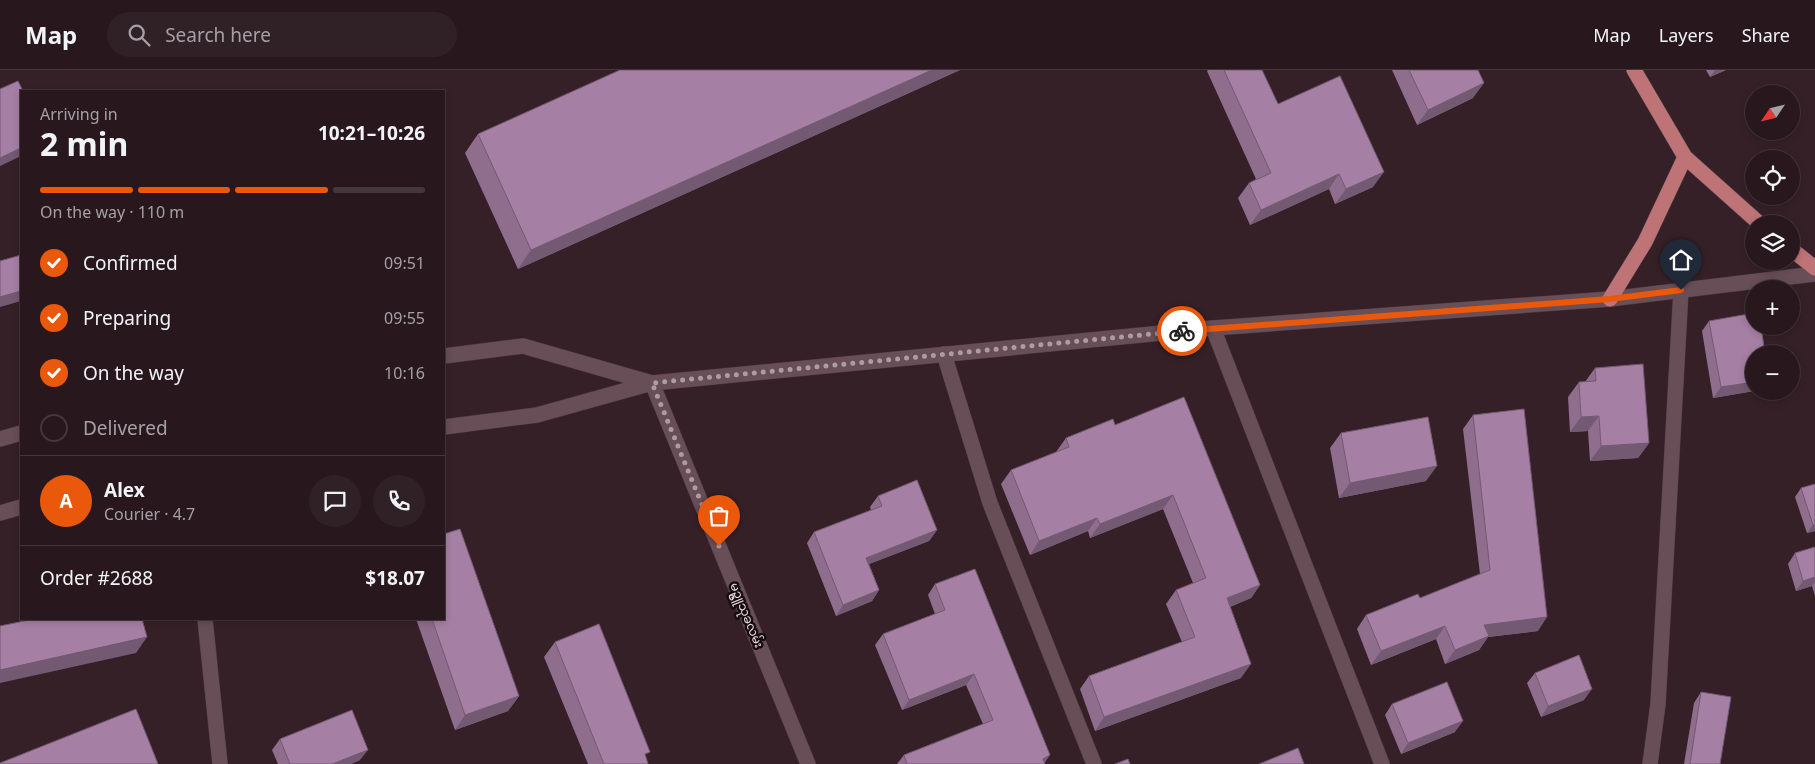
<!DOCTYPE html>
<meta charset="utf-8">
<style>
body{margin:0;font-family:"Noto Sans","Noto Sans Myanmar",sans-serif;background:#302127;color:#f1f3f6;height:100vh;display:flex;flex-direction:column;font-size:19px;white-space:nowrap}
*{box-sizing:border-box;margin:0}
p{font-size:16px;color:#a5a0a4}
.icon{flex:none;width:28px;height:28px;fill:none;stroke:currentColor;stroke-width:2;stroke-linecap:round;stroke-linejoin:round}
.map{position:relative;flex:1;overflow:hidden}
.drawer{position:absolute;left:20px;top:20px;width:425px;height:530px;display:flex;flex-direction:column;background:#28181e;border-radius:0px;box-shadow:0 2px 8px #0003,0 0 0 1px #44373c}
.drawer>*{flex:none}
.needle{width:32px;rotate:235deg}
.tools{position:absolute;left:1745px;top:15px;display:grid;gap:10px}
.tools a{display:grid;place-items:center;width:55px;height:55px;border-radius:50%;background:#28181e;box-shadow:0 2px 8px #0003,0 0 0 1px #44373c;font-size:25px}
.pin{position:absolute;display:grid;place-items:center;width:42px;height:42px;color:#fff;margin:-51px -21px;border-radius:50% 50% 50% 0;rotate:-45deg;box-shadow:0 0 5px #0007}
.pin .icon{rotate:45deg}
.courier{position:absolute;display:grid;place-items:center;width:50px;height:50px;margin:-25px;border:4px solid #ea580c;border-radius:50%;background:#fff;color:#222;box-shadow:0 1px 6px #0007}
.headline em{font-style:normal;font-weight:700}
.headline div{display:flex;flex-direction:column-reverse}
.headline{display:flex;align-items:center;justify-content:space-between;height:85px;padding:0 20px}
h1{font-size:32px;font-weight:700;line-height:38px}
.bar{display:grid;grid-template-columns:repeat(4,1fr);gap:8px 5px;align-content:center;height:60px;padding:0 20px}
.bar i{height:6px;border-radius:4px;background:#44373c}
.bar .selected{background:#ea580c}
.bar p{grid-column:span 4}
.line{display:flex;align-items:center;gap:12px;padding:0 20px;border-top:1px solid #44373c}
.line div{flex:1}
.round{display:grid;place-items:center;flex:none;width:52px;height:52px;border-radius:26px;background:#302127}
ol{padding:0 20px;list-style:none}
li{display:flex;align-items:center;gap:15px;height:55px}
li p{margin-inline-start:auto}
li .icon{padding:5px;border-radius:50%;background:#ea580c;color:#fff;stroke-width:4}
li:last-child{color:#a5a0a4}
li i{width:28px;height:28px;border:2px solid #44373c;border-radius:50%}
header{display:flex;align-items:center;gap:30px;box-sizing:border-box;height:70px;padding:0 25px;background:#28181e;border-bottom:1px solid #44373c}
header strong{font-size:24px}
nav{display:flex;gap:28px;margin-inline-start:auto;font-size:18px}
.search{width:350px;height:45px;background:#302127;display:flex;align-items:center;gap:12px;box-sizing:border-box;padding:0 18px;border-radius:28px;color:#a5a0a4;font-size:19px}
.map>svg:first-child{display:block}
</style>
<header>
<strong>Map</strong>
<div class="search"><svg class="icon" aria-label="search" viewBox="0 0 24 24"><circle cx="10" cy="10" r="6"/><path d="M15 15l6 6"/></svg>Search here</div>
<nav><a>Map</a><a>Layers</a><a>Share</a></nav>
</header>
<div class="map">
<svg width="1815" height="694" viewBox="0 0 1815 694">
<rect width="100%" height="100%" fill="#362028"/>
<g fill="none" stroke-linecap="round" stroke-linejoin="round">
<defs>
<path id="lane" d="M 205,549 L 220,694"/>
<path id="street" d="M 1213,258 L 1382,694
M 944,284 L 990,433 L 1094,694
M 1650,694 L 1658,634 L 1681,220"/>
<path id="secondary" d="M 444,286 L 523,276 L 652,313
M 652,313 L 808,694
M 444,357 L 537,345 L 652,313 L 1213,258 L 1610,229 L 1815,204
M 0,369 L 21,363
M 0,443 L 21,437"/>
<path id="primary" d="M 1634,0 L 1685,87 L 1760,154
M 1791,179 L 1815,198
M 1610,229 L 1645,172 L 1685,87"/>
</defs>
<!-- lane casing -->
<use href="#lane" stroke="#4f3c43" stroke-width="16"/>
<!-- street casing -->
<use href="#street" stroke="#4f3c43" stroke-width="16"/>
<!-- secondary casing -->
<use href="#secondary" stroke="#4f3c43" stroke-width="16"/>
<!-- primary casing -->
<use href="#primary" stroke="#4f3c43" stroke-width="16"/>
<!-- lane -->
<use href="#lane" stroke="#684e57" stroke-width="15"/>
<!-- street -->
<use href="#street" stroke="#684e57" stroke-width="15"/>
<!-- secondary -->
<use href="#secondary" stroke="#684e57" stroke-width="15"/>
<!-- primary -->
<use href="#primary" stroke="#be7476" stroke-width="15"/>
</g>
<!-- wall -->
<path fill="#8f6d8d" d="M 960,0 L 518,199 L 465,83 L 478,64 Z
M 1208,0 L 1262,0 L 1278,34 L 1373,117 L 1335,134 L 1329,119 L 1250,155 L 1238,128 L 1249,113 L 1256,109 L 1207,1 Z
M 1392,0 L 1478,0 L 1473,28 L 1417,55 Z
M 1706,0 L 1726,0 L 1710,7 Z
M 1709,251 L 1754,284 L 1754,321 L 1713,328 L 1702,261 Z
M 1595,298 L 1649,373 L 1638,388 L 1590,391 L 1588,361 L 1570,362 L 1568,327 L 1579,312 L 1585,312 Z
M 1473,345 L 1538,561 L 1488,567 L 1479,580 L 1445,594 L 1436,569 L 1371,595 L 1357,559 L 1366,545 L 1420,528 L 1480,504 L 1463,359 Z
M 1115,355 L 1260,515 L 1251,528 L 1230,537 L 1241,608 L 1095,661 L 1080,619 L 1089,606 L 1182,572 L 1166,534 L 1176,520 L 1193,513 L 1163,439 L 1090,468 L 1088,461 L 1030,485 L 1001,414 L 1011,400 L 1056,382 L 1066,368 Z
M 1341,363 L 1426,411 L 1339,428 L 1330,378 Z
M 1815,414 L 1815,461 L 1807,463 L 1795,427 L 1801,418 Z
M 878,426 L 937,460 L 929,471 L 869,494 L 879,520 L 872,531 L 836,546 L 807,473 L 814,462 L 871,440 L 870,437 Z
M 1815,477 L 1815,526 L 1812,516 L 1796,521 L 1788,494 L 1795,483 Z
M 935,514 L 1045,694 L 897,694 L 904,685 L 983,654 L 966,615 L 902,640 L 875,575 L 883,564 L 935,544 L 928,525 Z
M 416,549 L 444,549 L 519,626 L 508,641 L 455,660 Z
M 555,572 L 646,688 L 648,694 L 588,694 L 544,587 Z
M 1535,603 L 1584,630 L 1541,647 L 1527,613 Z
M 1701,622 L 1720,694 L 1684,694 L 1694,633 Z
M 1392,634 L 1455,662 L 1401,684 L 1385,645 Z
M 280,669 L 360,690 L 351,694 L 278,694 L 272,680 Z"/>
<!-- shaded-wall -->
<path fill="#745973" d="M 932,0 L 960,0 L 518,199 L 531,180 Z
M 1715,0 L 1726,0 L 1710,7 Z
M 1484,13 L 1473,28 L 1417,55 L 1428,40 Z
M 21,78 L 21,86 L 0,96 L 0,88 Z
M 1384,102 L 1373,117 L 1335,134 L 1346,119 Z
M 1339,104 L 1329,119 L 1250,155 L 1261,140 Z
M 21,221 L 21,231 L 0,237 L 0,227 Z
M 1754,312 L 1754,321 L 1713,328 L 1721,317 Z
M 1599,346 L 1588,361 L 1570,362 L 1581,347 Z
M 1649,373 L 1638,388 L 1590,391 L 1601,376 Z
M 1437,396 L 1426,411 L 1339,428 L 1350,413 Z
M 1173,425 L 1163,439 L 1090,468 L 1100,454 Z
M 1097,448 L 1088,461 L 1030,485 L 1039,471 Z
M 1813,455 L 1815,455 L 1815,461 L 1807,463 Z
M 937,460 L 929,471 L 859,498 L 866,488 Z
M 1815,507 L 1815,512 L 1812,516 L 1796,521 L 1803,511 Z
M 1260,515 L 1251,528 L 1217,542 L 1227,528 Z
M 879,520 L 872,531 L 836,546 L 843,535 Z
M 1547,547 L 1538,561 L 1488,567 L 1479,580 L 1445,594 L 1455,580 L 1484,555 Z
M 1445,556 L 1436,569 L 1371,595 L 1381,581 Z
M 147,567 L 136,583 L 0,613 L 0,600 Z
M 1251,594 L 1241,608 L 1095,661 L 1104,647 Z
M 974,604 L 966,615 L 902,640 L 909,630 Z
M 1592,619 L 1584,630 L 1541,647 L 1548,636 Z
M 519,626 L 508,641 L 455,660 L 465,645 Z
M 1463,651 L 1455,662 L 1401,684 L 1408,673 Z
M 368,680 L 360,690 L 351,694 L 332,694 Z
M 1050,685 L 1044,694 L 1043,689 Z"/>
<!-- building -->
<path fill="#a67fa4" stroke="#745973" d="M 620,0 L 932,0 L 531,180 L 478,64 Z
M 1224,0 L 1262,0 L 1278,34 L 1340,6 L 1384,102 L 1346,119 L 1339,104 L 1261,140 L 1249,113 L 1271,103 Z
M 1409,0 L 1478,0 L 1484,13 L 1428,40 Z
M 18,11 L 23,21 L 21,21 L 21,78 L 0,88 L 0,19 Z
M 21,185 L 21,221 L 0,227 L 0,191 Z
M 1754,243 L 1754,256 L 1761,256 L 1765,284 L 1754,284 L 1754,312 L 1721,317 L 1709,251 Z
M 1643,294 L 1649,373 L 1601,376 L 1599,346 L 1581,347 L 1579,312 L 1596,311 L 1595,298 Z
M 1184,327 L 1260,515 L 1227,528 L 1251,594 L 1104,647 L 1089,606 L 1195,567 L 1176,520 L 1206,508 L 1173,425 L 1100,454 L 1097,448 L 1039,471 L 1011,400 L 1069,377 L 1066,368 L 1113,349 L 1115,355 Z
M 1524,339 L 1547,547 L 1484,555 L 1489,566 L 1455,580 L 1445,556 L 1381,581 L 1366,545 L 1418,524 L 1420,528 L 1490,500 L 1473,345 Z
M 1428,347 L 1437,396 L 1350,413 L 1341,363 Z
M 917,410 L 937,460 L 866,488 L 879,520 L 843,535 L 814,462 L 882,436 L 878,426 Z
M 1815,414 L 1815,455 L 1813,455 L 1801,418 Z
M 460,459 L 519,626 L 465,645 L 432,549 L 444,549 L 444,464 Z
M 1815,477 L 1815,507 L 1803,511 L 1795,483 Z
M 975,499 L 1050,685 L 1043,689 L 1045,694 L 907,694 L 904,685 L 993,650 L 974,604 L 909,630 L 883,564 L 945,540 L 935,514 Z
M 34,549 L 142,549 L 147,567 L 0,600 L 0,556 Z
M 599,554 L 650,682 L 645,684 L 648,694 L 604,694 L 555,572 Z
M 1579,585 L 1592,619 L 1548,636 L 1535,603 Z
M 1447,612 L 1463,651 L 1408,673 L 1392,634 Z
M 1701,622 L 1731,627 L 1720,694 L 1690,694 Z
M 136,639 L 158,694 L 0,694 L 0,693 Z
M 352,640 L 368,680 L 332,694 L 290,694 L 280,669 Z
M 1298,678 L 1304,694 L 1259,694 Z
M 1128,689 L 1130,694 L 1115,694 Z"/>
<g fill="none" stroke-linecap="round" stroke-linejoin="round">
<!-- done -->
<path stroke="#ae9ca2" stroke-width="5" stroke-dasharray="0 9" d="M 719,476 L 652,313 L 1182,261"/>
<!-- route -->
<path stroke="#ea580c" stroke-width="6" d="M 1182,261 L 1610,229 L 1681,220"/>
</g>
<g text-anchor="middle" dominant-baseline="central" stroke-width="5" stroke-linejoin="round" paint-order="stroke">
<!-- street labels -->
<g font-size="12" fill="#eedee3" stroke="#170d11">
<text transform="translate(747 545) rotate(68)">မဥ္ဇူသုခလမ်း</text>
</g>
</g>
</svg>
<div class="tools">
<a><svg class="needle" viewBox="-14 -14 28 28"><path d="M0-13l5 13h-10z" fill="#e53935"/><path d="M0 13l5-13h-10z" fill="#a5a0a4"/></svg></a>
<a><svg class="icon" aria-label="locate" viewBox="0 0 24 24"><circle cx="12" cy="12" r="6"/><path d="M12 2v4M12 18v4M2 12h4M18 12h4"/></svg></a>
<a><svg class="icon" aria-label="layers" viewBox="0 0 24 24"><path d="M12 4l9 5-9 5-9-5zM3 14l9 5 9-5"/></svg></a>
<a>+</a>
<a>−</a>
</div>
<div class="pin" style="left:719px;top:476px;background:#ea580c"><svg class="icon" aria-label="bag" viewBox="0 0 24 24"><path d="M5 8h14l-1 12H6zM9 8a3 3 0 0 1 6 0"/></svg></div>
<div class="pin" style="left:1681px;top:220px;background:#1f2937"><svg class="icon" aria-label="home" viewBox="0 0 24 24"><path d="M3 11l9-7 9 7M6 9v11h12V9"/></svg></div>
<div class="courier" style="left:1182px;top:261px"><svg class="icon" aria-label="bike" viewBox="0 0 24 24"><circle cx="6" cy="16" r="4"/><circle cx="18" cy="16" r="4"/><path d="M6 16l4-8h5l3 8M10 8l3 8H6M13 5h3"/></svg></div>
<section class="drawer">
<div class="headline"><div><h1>2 min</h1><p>Arriving in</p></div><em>10:21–10:26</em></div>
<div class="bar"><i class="selected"></i><i class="selected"></i><i class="selected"></i><i></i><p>On the way · 110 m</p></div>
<ol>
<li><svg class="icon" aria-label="check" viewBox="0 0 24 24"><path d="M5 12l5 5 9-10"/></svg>Confirmed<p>09:51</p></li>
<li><svg class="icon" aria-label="check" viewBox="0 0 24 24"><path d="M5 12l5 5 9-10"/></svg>Preparing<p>09:55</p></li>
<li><svg class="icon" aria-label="check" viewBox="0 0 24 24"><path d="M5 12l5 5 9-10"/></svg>On the way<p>10:16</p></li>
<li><i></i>Delivered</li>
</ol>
<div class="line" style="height:90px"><b class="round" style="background:#ea580c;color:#fff">A</b><div><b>Alex</b><p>Courier · 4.7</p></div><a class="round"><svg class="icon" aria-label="chat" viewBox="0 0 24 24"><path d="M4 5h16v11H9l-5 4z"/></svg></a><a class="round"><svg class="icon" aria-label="phone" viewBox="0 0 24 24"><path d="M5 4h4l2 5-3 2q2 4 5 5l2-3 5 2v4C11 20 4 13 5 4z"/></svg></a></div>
<div class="line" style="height:65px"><div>Order #2688</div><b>$18.07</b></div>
</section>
</div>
